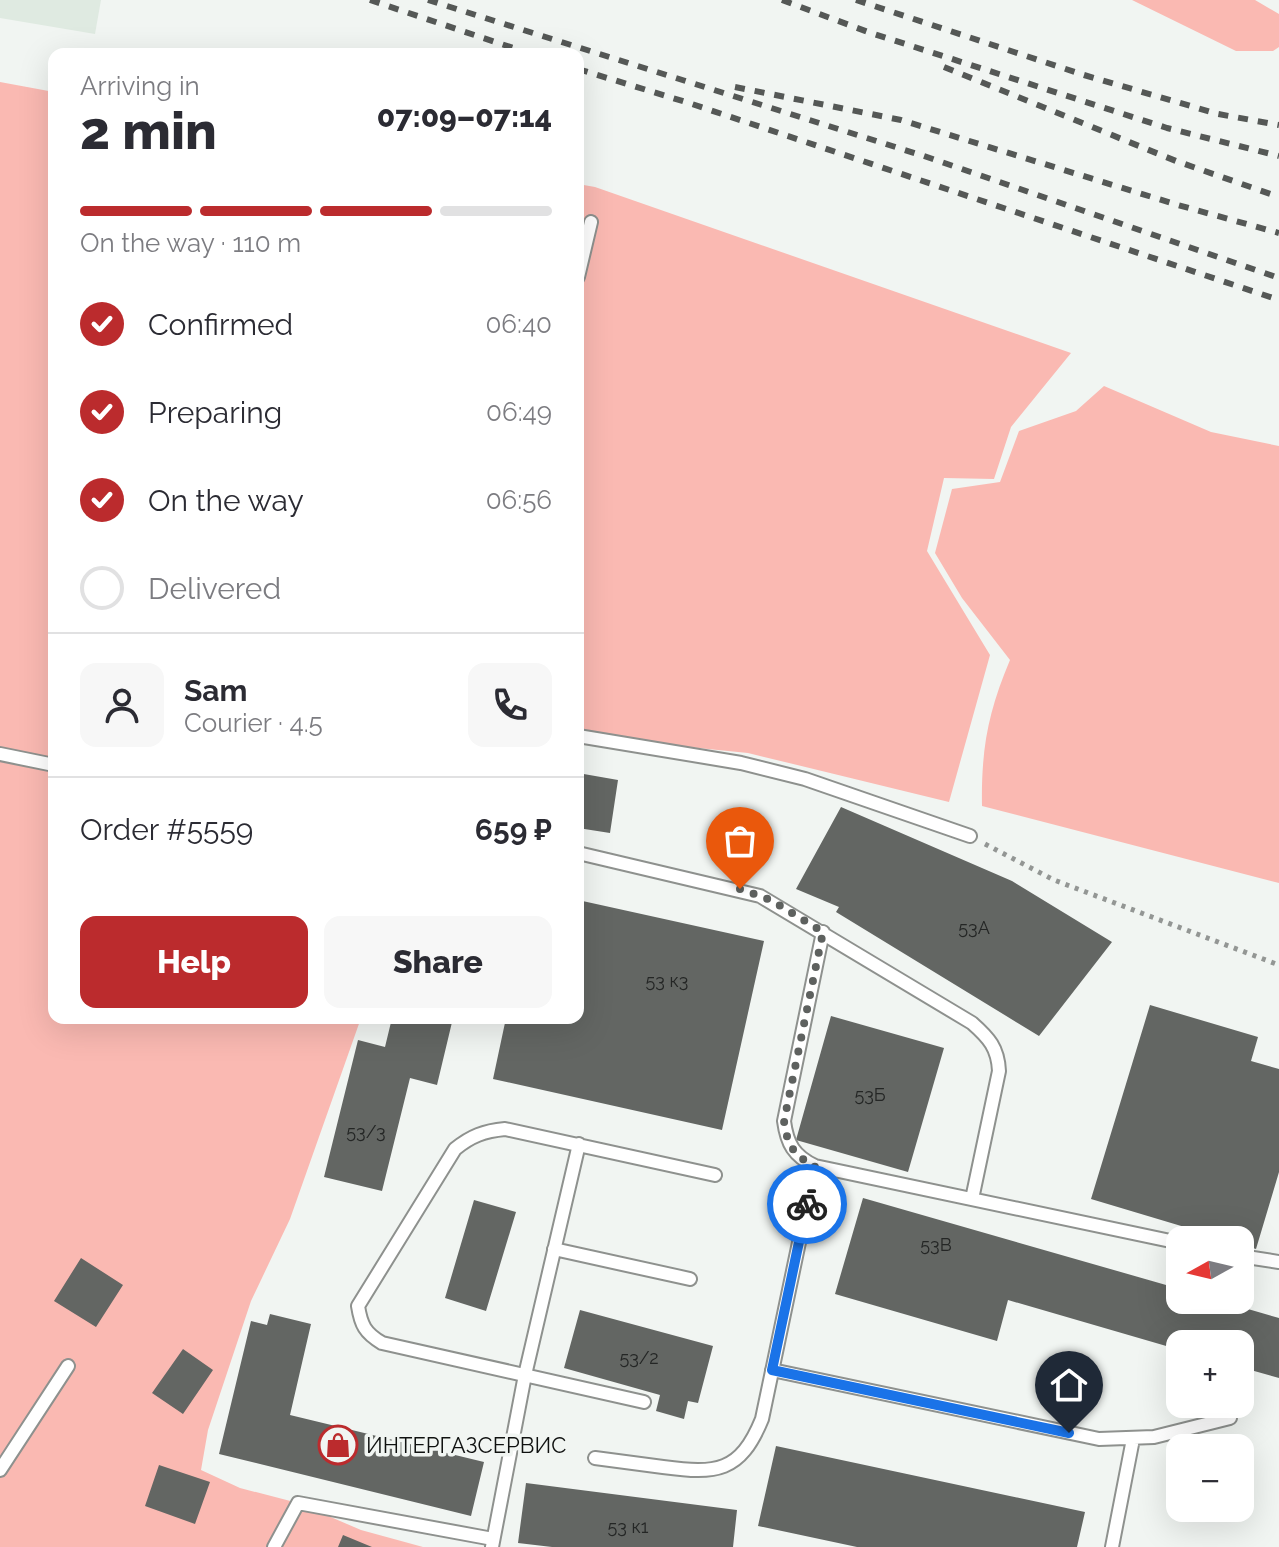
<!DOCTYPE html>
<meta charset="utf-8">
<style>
body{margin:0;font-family:Raleway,sans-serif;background:#f7f7f7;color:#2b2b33;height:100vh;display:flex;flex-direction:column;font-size:30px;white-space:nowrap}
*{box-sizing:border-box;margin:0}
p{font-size:26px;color:#7c7c81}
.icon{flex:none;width:44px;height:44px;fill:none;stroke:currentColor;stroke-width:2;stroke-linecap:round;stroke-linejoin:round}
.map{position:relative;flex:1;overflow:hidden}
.panel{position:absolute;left:48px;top:48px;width:536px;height:976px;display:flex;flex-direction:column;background:#fff;border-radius:16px;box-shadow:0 8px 32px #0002}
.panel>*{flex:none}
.needle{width:52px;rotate:262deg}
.buttons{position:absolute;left:1166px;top:1226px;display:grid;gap:16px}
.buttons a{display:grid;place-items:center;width:88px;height:88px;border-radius:16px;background:#fff;box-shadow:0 8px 32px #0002;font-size:40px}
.pin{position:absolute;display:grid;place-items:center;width:68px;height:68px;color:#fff;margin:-82px -34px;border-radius:50% 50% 50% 0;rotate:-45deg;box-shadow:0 0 8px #0007}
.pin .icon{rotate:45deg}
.courier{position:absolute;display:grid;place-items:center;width:80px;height:80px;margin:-40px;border:6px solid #1a73e8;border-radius:50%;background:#fff;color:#222;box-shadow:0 2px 10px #0007}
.summary em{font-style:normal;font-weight:800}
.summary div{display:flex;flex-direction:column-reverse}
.summary{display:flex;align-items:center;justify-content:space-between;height:136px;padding:0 32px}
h1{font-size:52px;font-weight:800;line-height:60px}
.bar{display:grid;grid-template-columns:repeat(4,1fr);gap:12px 8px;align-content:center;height:96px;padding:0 32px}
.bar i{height:10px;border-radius:6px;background:#e1e1e2}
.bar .current{background:#bb2b2d}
.bar p{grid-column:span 4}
.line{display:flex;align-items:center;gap:20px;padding:0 32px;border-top:2px solid #e1e1e2}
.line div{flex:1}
.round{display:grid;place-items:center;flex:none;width:84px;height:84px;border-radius:16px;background:#f7f7f7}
ol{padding:0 32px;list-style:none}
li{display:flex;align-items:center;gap:24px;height:88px}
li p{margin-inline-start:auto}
li .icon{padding:8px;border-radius:50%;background:#bb2b2d;color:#fff;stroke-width:4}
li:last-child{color:#7c7c81}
li i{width:44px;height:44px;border:4px solid #e1e1e2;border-radius:50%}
.action{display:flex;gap:16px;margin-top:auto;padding:16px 32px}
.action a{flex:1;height:92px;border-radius:16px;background:#bb2b2d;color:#fff;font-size:32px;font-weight:800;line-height:92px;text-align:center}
.action a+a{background:#f7f7f7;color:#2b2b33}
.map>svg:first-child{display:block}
</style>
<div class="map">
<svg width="1279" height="1547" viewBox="0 0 1279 1547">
<rect width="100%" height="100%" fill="#f1f5f2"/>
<!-- built -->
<path fill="#dfeae1" d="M 0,0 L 101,0 L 95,34 L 0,18 Z"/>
<!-- green -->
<path fill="#fab9b2" d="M 1132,0 L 1255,0 L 1279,14 L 1279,47 L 1273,51 L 1236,51 Z
M 0,82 L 54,92 L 54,1018 L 361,1018 L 290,1219 L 251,1301 L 208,1430 L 201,1470 L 240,1488 L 298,1503 L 361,1530 L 423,1547 L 0,1547 Z
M 578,184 L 595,187 L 1071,353 L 1011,427 L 994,479 L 944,478 L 927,551 L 990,655 L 949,802 L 748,753 L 578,736 Z
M 1104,386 L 1211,432 L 1279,446 L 1279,883 L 982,806 C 981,750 988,712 1010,660 L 962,598 L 935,553 L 952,489 L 1000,482 L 1019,431 L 1076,411 Z"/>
<!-- building -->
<path fill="#636663" d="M 578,773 L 618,780 L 610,833 L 578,828 Z
M 841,807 L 1012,881 L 1112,942 L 1039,1036 L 836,912 L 839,907 L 796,889 Z
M 578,900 L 764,941 L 722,1130 L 493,1079 L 506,1018 L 578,1018 Z
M 1150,1005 L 1258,1037 L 1251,1061 L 1279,1069 L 1279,1172 L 1256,1249 L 1240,1244 L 1240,1240 L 1228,1240 L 1091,1199 Z
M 831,1016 L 944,1048 L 908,1172 L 796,1140 Z
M 392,1018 L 453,1018 L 437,1085 L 410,1078 L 382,1191 L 324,1177 L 358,1040 L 385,1047 Z
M 863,1198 L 1180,1289 L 1180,1300 L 1217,1300 L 1279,1318 L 1279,1378 L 1240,1367 L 1240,1344 L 1180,1344 L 1180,1350 L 1008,1300 L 997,1341 L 835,1294 Z
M 474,1200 L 516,1212 L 486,1311 L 445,1298 Z
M 81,1258 L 123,1285 L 96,1327 L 54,1301 Z
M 580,1310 L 713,1346 L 698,1403 L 688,1401 L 684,1419 L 656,1411 L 660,1395 L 564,1368 Z
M 270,1314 L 311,1324 L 290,1415 L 484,1462 L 471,1516 L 219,1454 L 251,1321 L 267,1325 Z
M 183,1349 L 213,1370 L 183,1414 L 152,1393 Z
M 776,1446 L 1085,1512 L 1077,1547 L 857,1547 L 758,1526 Z
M 159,1465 L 210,1482 L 195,1524 L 145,1506 Z
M 526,1483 L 737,1510 L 733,1547 L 552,1547 L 518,1543 Z
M 343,1535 L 372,1547 L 338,1547 Z"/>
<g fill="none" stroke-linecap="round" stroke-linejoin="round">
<defs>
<path id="lane" d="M 578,277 L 591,222
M 578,736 L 741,763 L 805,779 L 970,836
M 0,754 L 54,765
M 578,853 L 760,896 L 972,1023 C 989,1038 998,1048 999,1071 L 972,1199
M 823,932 L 784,1121 C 787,1144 794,1156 815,1166 L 1180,1243
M 554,1249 L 690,1279
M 1240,1256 L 1279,1262
M 772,1370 L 1099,1439 L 1154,1437 L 1230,1418
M 644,1402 L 382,1343 C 365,1333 361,1325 358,1306 L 455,1149 C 471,1136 484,1131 505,1129 L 715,1175
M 595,1458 C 618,1461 641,1464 663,1467 C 716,1474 740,1473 762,1419 L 815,1166
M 0,1470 L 68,1366
M 274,1547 L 298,1503 L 493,1539
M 492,1547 L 525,1375 L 579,1144
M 1112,1547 L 1133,1439"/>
</defs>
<!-- lane casing -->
<use href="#lane" stroke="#8e918e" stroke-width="16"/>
<!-- path -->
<path stroke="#939694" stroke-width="5" stroke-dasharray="4 6" stroke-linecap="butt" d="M 985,844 L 1054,880 L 1279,965"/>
<!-- lane -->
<use href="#lane" stroke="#fff" stroke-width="12"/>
<!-- rail -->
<path stroke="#555856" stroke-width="6" stroke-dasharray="10 10" stroke-linecap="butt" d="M 370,0 L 531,54
M 428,0 L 924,156 L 1279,278
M 782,0 L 868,32 L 1167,128 L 1279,156
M 856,0 L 1084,75 L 1218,114 L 1279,125
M 944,67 L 1176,161 L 1279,197
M 578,69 L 689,103 L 1279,300
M 735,87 L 901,120 L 1178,205 L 1279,233"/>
</g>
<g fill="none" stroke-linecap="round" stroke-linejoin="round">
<!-- done -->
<path stroke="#5e615f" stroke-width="8" stroke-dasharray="0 14.4" d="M 740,889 L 771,900 L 823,932 L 784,1121 C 787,1145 794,1156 815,1166 L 807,1204"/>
<!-- route -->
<path stroke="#1a73e8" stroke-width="10" d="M 807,1204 L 772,1370 L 1069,1433"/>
</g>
<!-- icons -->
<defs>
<symbol id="shop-ring" viewBox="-11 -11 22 22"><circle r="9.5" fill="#f1f5f2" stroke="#bb2b2d" stroke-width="1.5"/><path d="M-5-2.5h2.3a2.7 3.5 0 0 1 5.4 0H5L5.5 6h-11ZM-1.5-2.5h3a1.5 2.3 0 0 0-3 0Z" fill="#bb2b2d"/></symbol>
</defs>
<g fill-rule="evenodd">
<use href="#shop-ring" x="316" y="1423" width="44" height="44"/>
</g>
<g text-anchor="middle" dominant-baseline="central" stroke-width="7" stroke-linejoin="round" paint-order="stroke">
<!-- number labels -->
<g font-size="18" fill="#242625">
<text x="974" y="927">53А</text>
<text x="667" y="980">53 к3</text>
<text x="870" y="1094">53Б</text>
<text x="366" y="1131">53/3</text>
<text x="936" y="1244">53В</text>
<text x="639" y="1357">53/2</text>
<text x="628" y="1526">53 к1</text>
</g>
<!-- poi labels -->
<g font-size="22" fill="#0f1110" stroke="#f1f5f2" text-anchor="start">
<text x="366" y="1445">ИНТЕРГАЗСЕРВИС</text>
</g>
</g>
</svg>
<div class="buttons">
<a><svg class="needle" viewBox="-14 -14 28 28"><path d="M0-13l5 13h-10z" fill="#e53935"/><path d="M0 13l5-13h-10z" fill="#7c7c81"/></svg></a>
<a>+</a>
<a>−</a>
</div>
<div class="pin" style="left:740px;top:889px;background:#ea580c"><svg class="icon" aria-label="bag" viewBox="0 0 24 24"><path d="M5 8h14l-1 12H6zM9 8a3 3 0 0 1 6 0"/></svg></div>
<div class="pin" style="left:1069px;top:1433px;background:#1f2937"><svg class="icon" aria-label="home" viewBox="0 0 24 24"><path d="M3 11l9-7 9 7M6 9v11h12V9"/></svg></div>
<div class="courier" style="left:807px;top:1204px"><svg class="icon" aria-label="bike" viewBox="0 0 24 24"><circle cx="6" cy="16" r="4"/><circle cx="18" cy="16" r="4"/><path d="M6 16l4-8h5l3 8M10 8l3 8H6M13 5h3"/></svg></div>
<section class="panel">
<div class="summary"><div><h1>2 min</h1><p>Arriving in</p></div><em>07:09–07:14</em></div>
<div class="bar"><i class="current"></i><i class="current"></i><i class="current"></i><i></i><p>On the way · 110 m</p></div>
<ol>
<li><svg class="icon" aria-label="check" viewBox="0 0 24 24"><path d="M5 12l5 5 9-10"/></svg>Confirmed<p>06:40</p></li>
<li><svg class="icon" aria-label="check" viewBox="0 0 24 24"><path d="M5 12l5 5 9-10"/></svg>Preparing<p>06:49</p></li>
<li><svg class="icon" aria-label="check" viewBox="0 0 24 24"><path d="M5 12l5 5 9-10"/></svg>On the way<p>06:56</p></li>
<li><i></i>Delivered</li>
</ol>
<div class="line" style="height:144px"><a class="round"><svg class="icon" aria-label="person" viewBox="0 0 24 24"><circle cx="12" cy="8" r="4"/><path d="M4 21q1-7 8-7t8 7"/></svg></a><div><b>Sam</b><p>Courier · 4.5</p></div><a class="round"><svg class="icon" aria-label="phone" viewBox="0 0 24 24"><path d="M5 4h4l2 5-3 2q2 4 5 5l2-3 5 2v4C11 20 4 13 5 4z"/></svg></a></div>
<div class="line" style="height:104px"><div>Order #5559</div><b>659 ₽</b></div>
<div class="action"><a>Help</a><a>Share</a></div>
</section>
</div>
